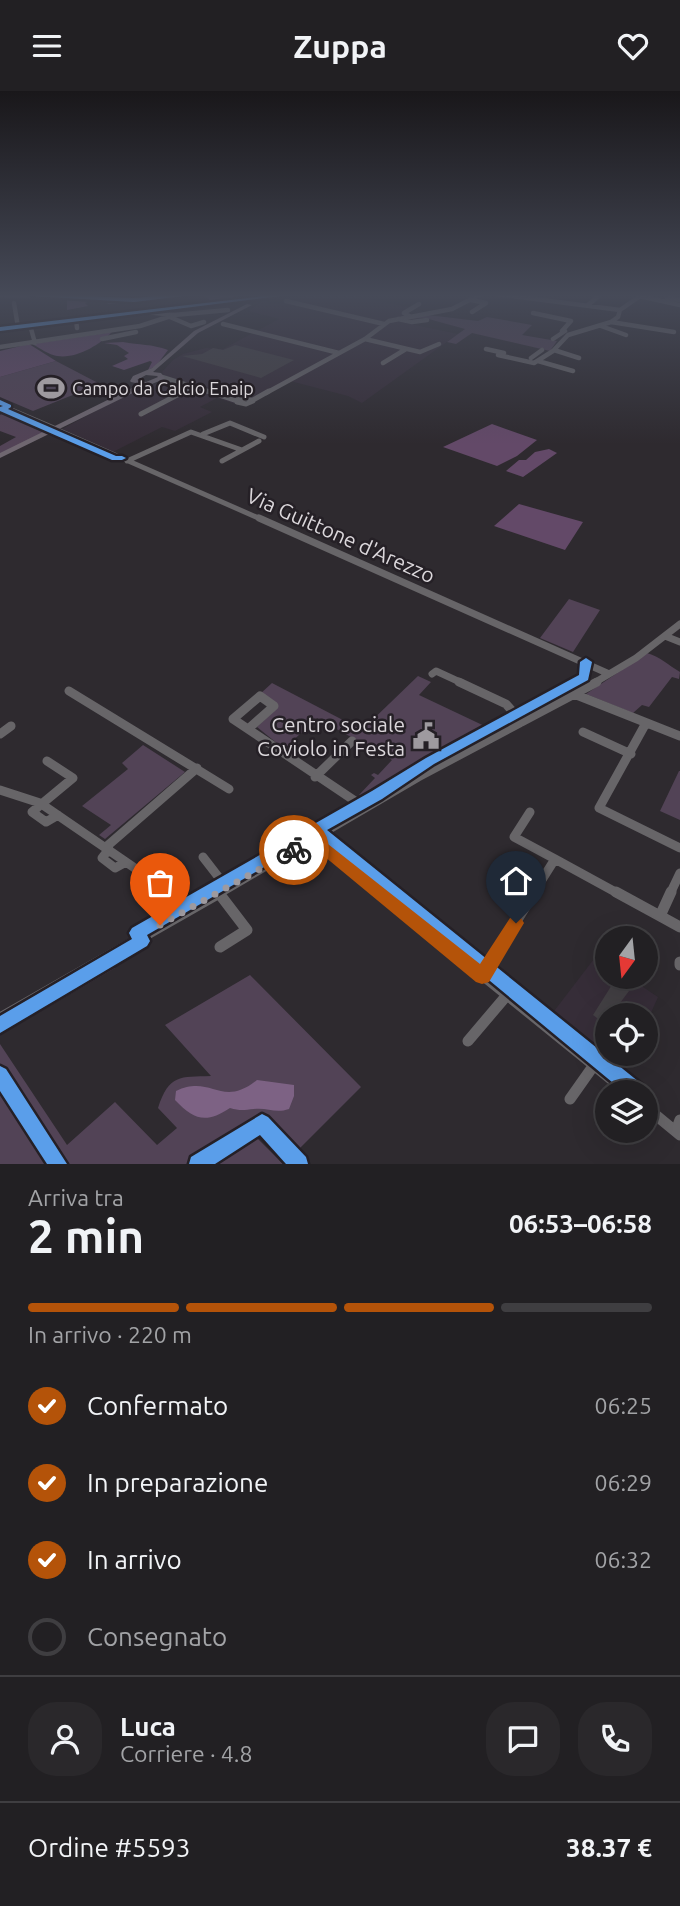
<!DOCTYPE html>
<html lang="it">
<meta charset="utf-8">
<style>
body{margin:0;font-family:Ubuntu,sans-serif;background:#2a282b;color:#f1f3f6;height:100vh;display:flex;flex-direction:column;font-size:26px;white-space:nowrap}
*{box-sizing:border-box;margin:0}
p{font-size:23px;color:#a2a3a6}
.icon{flex:none;width:38px;height:38px;fill:none;stroke:currentColor;stroke-width:2;stroke-linecap:round;stroke-linejoin:round}
.map{position:relative;height:1073px;overflow:hidden}
.details{display:flex;flex-direction:column;background:#222023;flex:1}
.details>*{flex:none}
.needle{width:46px;rotate:195deg}
.buttons{position:absolute;left:595px;top:835px;display:grid;gap:14px}
.buttons a{display:grid;place-items:center;width:63px;height:63px;border-radius:50%;background:#222023;box-shadow:0 7px 28px #0002,0 0 0 2px #3f3e41;font-size:35px}
.pin{position:absolute;display:grid;place-items:center;width:60px;height:60px;color:#fff;margin:-72px -30px;border-radius:50% 50% 50% 0;rotate:-45deg;box-shadow:0 0 7px #0007}
.pin .icon{rotate:45deg}
.courier{position:absolute;display:grid;place-items:center;width:70px;height:70px;margin:-35px;border:5px solid #b45309;border-radius:50%;background:#fff;color:#222;box-shadow:0 2px 9px #0007}
.head em{font-style:normal;font-weight:700}
.head div{display:flex;flex-direction:column-reverse}
.head{display:flex;align-items:center;justify-content:space-between;height:119px;padding:0 28px}
h1{font-size:46px;font-weight:700;line-height:52px}
.bar{display:grid;grid-template-columns:repeat(4,1fr);gap:10px 7px;align-content:center;height:84px;padding:0 28px}
.bar i{height:9px;border-radius:5px;background:#3f3e41}
.bar .current{background:#b45309}
.bar p{grid-column:span 4}
.line{display:flex;align-items:center;gap:18px;padding:0 28px;border-top:2px solid #3f3e41}
.line div{flex:1}
.round{display:grid;place-items:center;flex:none;width:74px;height:74px;border-radius:28px;background:#2a282b}
ol{padding:0 28px;list-style:none}
li{display:flex;align-items:center;gap:21px;height:77px}
li p{margin-inline-start:auto}
li .icon{padding:7px;border-radius:50%;background:#b45309;color:#fff;stroke-width:4}
li:last-child{color:#a2a3a6}
li i{width:38px;height:38px;border:4px solid #3f3e41;border-radius:50%}
header{display:flex;justify-content:space-between;align-items:center;height:91px;padding:0 28px;background:#222023;font-size:32px;font-weight:700}
.map>svg:first-child{display:block}
</style>
<header><svg class="icon" aria-label="menu" viewBox="0 0 24 24"><path d="M4 6h16M4 12h16M4 18h16"/></svg>Zuppa<svg class="icon" aria-label="heart" viewBox="0 0 24 24"><path d="M12 20l-8-8c-3-5 5-10 8-4 3-6 11-1 8 4z"/></svg></header>
<div class="map">
<svg width="680" height="1073" viewBox="0 0 680 1073">
<rect width="100%" height="100%" fill="#2e2a2f"/>
<!-- built -->
<path fill="#362d38" d="M 343,203 L 413,217 L 406,221 L 413,225 L 396,230 L 458,243 L 362,312 L 348,305 L 290,290 L 239,314 L 217,307 L 200,316 L 212,321 L 175,340 L 162,336 L 113,361 L 62,338 L 141,296 L 166,291 L 162,281 L 173,269 L 183,263 L 206,257 L 223,258 L 279,228 L 248,220 L 265,209 L 269,213 L 295,210 L 305,204 Z
M 597,864 L 607,871 L 607,886 L 628,886 L 658,906 L 646,933 L 646,924 L 607,924 L 607,962 L 633,963 L 622,987 L 548,928 Z"/>
<!-- green -->
<path fill="#524356" d="M 428,224 L 478,230 L 487,226 L 532,234 L 522,244 L 557,250 L 550,260 L 472,242 L 456,253 L 447,251 L 465,238 L 425,227 L 407,228 Z
M 56,270 L 100,293 L 33,320 L 0,306 L 0,286 Z
M 8,320 L 49,339 L 0,363 L 0,355 L 16,346 L 0,340 L 0,324 Z
M 569,508 L 600,519 L 573,561 L 540,547 Z
M 647,562 C 661,566 668,574 680,581 L 679,588 L 672,586 L 649,616 L 642,614 L 633,622 L 586,603 Z
M 418,585 L 431,591 L 419,604 L 493,639 L 429,675 L 423,672 L 371,706 L 359,704 L 375,687 L 371,684 L 374,682 L 378,684 L 392,669 L 317,627 L 284,658 L 257,636 L 278,616 L 260,603 L 272,592 L 362,639 Z
M 143,654 L 185,681 L 105,748 L 99,744 L 111,734 L 82,715 L 128,678 L 122,672 Z
M 679,680 L 680,680 L 680,729 L 660,720 Z
M 108,870 L 115,877 L 0,944 L 0,934 Z
M 250,884 L 361,996 L 296,1061 L 270,1032 L 257,1047 L 283,1073 L 0,1073 L 0,953 L 67,1054 L 115,1011 L 157,1054 L 177,1037 L 158,1017 C 169,983 180,986 211,985 L 165,934 Z"/>
<!-- forest -->
<path fill="#634968" d="M 0,203 L 235,203 L 236,204 L 230,209 L 211,210 L 205,205 L 147,210 L 118,209 L 121,212 L 108,213 L 105,208 L 95,207 L 85,212 L 88,215 L 67,219 L 67,208 L 0,206 Z
M 112,241 C 99,254 77,268 57,265 C 49,264 40,257 32,253 Z
M 123,251 C 139,254 152,253 168,259 L 156,275 L 148,279 L 152,271 L 150,270 L 124,279 L 112,275 L 128,268 L 124,265 L 129,262 L 117,254 L 104,252 Z
M 29,253 L 56,270 L 0,286 L 0,260 Z
M 492,333 L 537,349 L 517,365 L 497,375 L 443,356 Z
M 549,358 L 557,362 L 523,386 L 506,380 L 519,369 L 526,369 L 535,361 Z
M 519,413 L 583,431 L 565,459 L 494,435 Z"/>
<!-- water -->
<path fill="#7d6284" d="M 257,989 L 294,994 L 294,1005 L 289,1018 C 275,1023 267,1016 254,1018 C 244,1019 240,1020 230,1017 C 206,1033 194,1029 175,1009 L 176,1000 C 212,983 221,1018 257,989 Z"/>
<g fill="none" stroke-linecap="round" stroke-linejoin="round">
<!-- river -->
<path fill="#7d6284" fill-rule="evenodd" d="M 103,203 L 162,203 L 135,207 Z"/>
</g>
<!-- building -->
<path fill="#434044" d="M 235,254 L 294,269 L 261,287 L 182,265 L 202,263 L 213,257 L 223,259 Z
M 615,889 L 629,900 L 611,924 L 607,924 L 605,933 L 593,924 Z"/>
<g fill="none" stroke-linecap="round" stroke-linejoin="round">
<!-- minor-far4 -->
<path stroke="#676568" stroke-width="4.5" d="M 496,203 L 620,219 L 643,203
M 639,205 L 680,214
M 471,209 L 486,212 L 472,221
M 286,210 L 384,233
M 665,210 L 669,207 L 680,209
M 14,212 L 18,236
M 588,214 L 600,204
M 146,221 L 174,224 L 228,219
M 533,222 L 571,230 L 562,240
M 409,225 L 404,222 L 419,213
M 170,226 L 191,235 L 204,231
M 398,228 L 412,231 L 427,229
M 76,229 L 77,237
M 611,231 L 674,241
M 223,233 L 339,262
M 30,234 L 35,252
M 601,235 L 626,244
M 102,248 L 136,241
M 365,248 L 420,261 L 439,253
M 553,248 L 565,240
M 0,256 L 140,235 L 174,224
M 486,258 L 504,262
M 554,259 L 579,267
M 498,264 L 534,272 L 553,260 L 568,244 L 611,231 L 618,226 L 620,219
M 531,267 L 542,259
M 538,270 L 573,280
M 383,272 L 406,258
M 162,286 L 213,302
M 182,302 L 192,297
M 266,302 L 365,248 L 389,230 L 452,218 L 481,203"/>
<!-- minor-far3 -->
<path stroke="#676568" stroke-width="5" d="M 207,300 L 237,310
M 246,307 L 253,310 L 246,313 L 237,311 L 238,308 Z
M 253,309 L 269,300
M 0,314 L 54,337
M 141,323 L 185,300
M 60,340 L 263,429
M 203,343 L 230,332 L 264,346
M 127,370 L 191,341 L 242,359
M 222,370 L 259,350"/>
<!-- minor-far2 -->
<path stroke="#676568" stroke-width="7" d="M 259,427 L 607,582
M 665,545 L 680,551
M 432,583 L 436,580 L 462,592
M 594,592 L 636,567 L 680,533"/>
<!-- minor-far1 -->
<path stroke="#676568" stroke-width="9" d="M 459,591 L 506,613 L 522,631
M 69,600 L 229,698
M 574,603 L 680,645
M 646,632 L 599,717 L 680,757
M 248,638 L 274,615 L 260,605 L 233,628 L 364,716
M 583,641 L 631,663
M 0,643 L 11,635
M 47,670 L 73,687 L 32,721 L 46,731 L 58,724
M 315,686 L 352,650
M 0,699 L 40,712 L 158,793 L 166,803
M 530,721 L 514,746 L 555,768
M 314,748 L 382,803
M 106,756 L 197,677
M 109,758 L 102,767 L 115,777 L 126,771
M 203,766 L 227,797
M 218,803 L 418,686 L 597,591
M 533,803 L 555,768 L 619,803
M 670,803 L 680,782"/>
<!-- minor -->
<path stroke="#676568" stroke-width="11" d="M 165,801 L 182,822
M 218,801 L 247,839 L 220,856
M 380,801 L 627,1001
M 616,801 L 660,825 L 671,801
M 660,825 L 680,836
M 680,871 L 680,874
M 482,885 L 534,801
M 0,927 L 221,801
M 468,950 L 507,904
M 570,1008 L 594,974
M 646,1016 L 680,1044
M 676,1040 L 680,1029"/>
<!-- major -->
<path fill="#6f6770" fill-rule="evenodd" d="M 295,203 L 308,203 L 0,240 L 0,236 Z
M 247,213 L 252,214 L 198,242 L 153,281 L 161,282 L 165,287 L 164,288 L 147,295 L 0,367 L 0,362 L 140,293 L 131,291 L 130,290 L 133,285 L 152,277 L 194,240 ZM 146,284 L 157,285 L 158,286 L 146,291 L 137,289 Z"/>
<defs>
<path id="cycleway" d="M 29,203 L 134,207 L 182,203 L 200,203 L 134,211 L 32,205 Z
M 282,203 L 297,203 L 0,240 L 0,236 Z
M 0,309 L 11,314 L 11,316 L 8,318 L 116,365 L 122,365 L 126,367 L 122,369 L 112,369 L 0,320 L 0,316 L 3,315 L 0,314 Z
M 586,567 L 592,571 L 588,589 L 434,673 L 382,708 L 327,739 L 644,995 L 647,1001 L 646,1004 L 646,1001 L 624,1001 L 316,746 L 147,844 L 150,850 L 147,855 L 0,942 L 0,925 L 132,848 L 129,842 L 132,837 L 372,700 L 426,667 L 579,584 L 580,571 Z
M 0,975 L 6,978 L 67,1073 L 47,1073 L 0,1000 Z
M 262,1023 L 268,1026 L 306,1066 L 308,1073 L 286,1073 L 260,1044 L 215,1073 L 189,1073 L 191,1066 Z"/>
</defs>
<!-- cycleway casing -->
<use href="#cycleway" stroke="#252026" stroke-width="5"/>
<!-- cycleway -->
<use href="#cycleway" fill="#5a9eea" fill-rule="evenodd"/>
</g>
<!-- sky -->
<linearGradient id="sky" x2="0" y2="1"><stop stop-color="#19171a"/><stop offset="0.58" stop-color="#464a58"/><stop offset="1" stop-color="#464a58" stop-opacity="0"/></linearGradient>
<rect width="680" height="353" fill="url(#sky)"/>
<!-- route -->
<path fill="#b45309" d="M 314,742 L 480,873 L 510,827 L 516,825 L 521,827 L 524,832 L 521,837 L 489,891 L 482,893 L 476,891 L 313,756 L 294,765 L 288,764 L 286,759 L 288,755 Z"/>
<g fill="none" stroke-linecap="round" stroke-linejoin="round">
<!-- done -->
<path stroke="#9e9a9f" stroke-width="7" stroke-dasharray="0 12.6" d="M 160,834 L 294,759"/>
</g>
<!-- icons -->
<defs>
<symbol id="stadium-bare" viewBox="-9 -9 18 18"><path d="M0-5a6.5 5 0 1 0 0 10a6.5 5 0 1 0 0-10ZM-3.5-1.8h7v3.6h-7Z" fill="#9e9a9f" stroke="#252026" stroke-width="2.5" paint-order="stroke"/></symbol>
<symbol id="civic-bare" viewBox="-9 -9 18 18"><path d="M-.6-6.5H3V-4.5H.6V-3L4-1V1h2V6H-6V1h2V-1L-.6-3ZM-1.2 2.5V6h2.4V2.5Z" fill="#9e9a9f" stroke="#252026" stroke-width="2.5" paint-order="stroke"/></symbol>
</defs>
<g fill-rule="evenodd">
<use href="#stadium-bare" x="32" y="278" width="38" height="38"/>
<use href="#civic-bare" x="407" y="626" width="38" height="38"/>
</g>
<g text-anchor="middle" dominant-baseline="central" stroke-width="5" stroke-linejoin="round" paint-order="stroke">
<!-- far-poi labels -->
<g font-size="18" fill="#dbd7db" stroke="#252026" text-anchor="start">
<text x="72" y="297">Campo da Calcio Enaip</text>
</g>
<!-- street labels -->
<g font-size="21" fill="#dbd7db" stroke="#252026">
<text transform="translate(341 444) rotate(24)">Via Guittone d'Arezzo</text>
</g>
<!-- poi labels -->
<g font-size="21" fill="#dbd7db" stroke="#252026" text-anchor="end">
<text x="405" y="633">Centro sociale<tspan x="405" dy="24">Coviolo in Festa</tspan></text>
</g>
</g>
</svg>
<div class="buttons">
<a><svg class="needle" viewBox="-14 -14 28 28"><path d="M0-13l5 13h-10z" fill="#e53935"/><path d="M0 13l5-13h-10z" fill="#a2a3a6"/></svg></a>
<a><svg class="icon" aria-label="locate" viewBox="0 0 24 24"><circle cx="12" cy="12" r="6"/><path d="M12 2v4M12 18v4M2 12h4M18 12h4"/></svg></a>
<a><svg class="icon" aria-label="layers" viewBox="0 0 24 24"><path d="M12 4l9 5-9 5-9-5zM3 14l9 5 9-5"/></svg></a>
</div>
<div class="pin" style="left:160px;top:834px;background:#ea580c"><svg class="icon" aria-label="bag" viewBox="0 0 24 24"><path d="M5 8h14l-1 12H6zM9 8a3 3 0 0 1 6 0"/></svg></div>
<div class="pin" style="left:516px;top:832px;background:#1f2937"><svg class="icon" aria-label="home" viewBox="0 0 24 24"><path d="M3 11l9-7 9 7M6 9v11h12V9"/></svg></div>
<div class="courier" style="left:294px;top:759px"><svg class="icon" aria-label="bike" viewBox="0 0 24 24"><circle cx="6" cy="16" r="4"/><circle cx="18" cy="16" r="4"/><path d="M6 16l4-8h5l3 8M10 8l3 8H6M13 5h3"/></svg></div>
</div>
<section class="details">
<div class="head"><div><h1>2 min</h1><p>Arriva tra</p></div><em>06:53–06:58</em></div>
<div class="bar"><i class="current"></i><i class="current"></i><i class="current"></i><i></i><p>In arrivo · 220 m</p></div>
<ol>
<li><svg class="icon" aria-label="check" viewBox="0 0 24 24"><path d="M5 12l5 5 9-10"/></svg>Confermato<p>06:25</p></li>
<li><svg class="icon" aria-label="check" viewBox="0 0 24 24"><path d="M5 12l5 5 9-10"/></svg>In preparazione<p>06:29</p></li>
<li><svg class="icon" aria-label="check" viewBox="0 0 24 24"><path d="M5 12l5 5 9-10"/></svg>In arrivo<p>06:32</p></li>
<li><i></i>Consegnato</li>
</ol>
<div class="line" style="height:126px"><a class="round"><svg class="icon" aria-label="person" viewBox="0 0 24 24"><circle cx="12" cy="8" r="4"/><path d="M4 21q1-7 8-7t8 7"/></svg></a><div><b>Luca</b><p>Corriere · 4.8</p></div><a class="round"><svg class="icon" aria-label="chat" viewBox="0 0 24 24"><path d="M4 5h16v11H9l-5 4z"/></svg></a><a class="round"><svg class="icon" aria-label="phone" viewBox="0 0 24 24"><path d="M5 4h4l2 5-3 2q2 4 5 5l2-3 5 2v4C11 20 4 13 5 4z"/></svg></a></div>
<div class="line" style="height:91px"><div>Ordine #5593</div><b>38.37 €</b></div>
</section>
